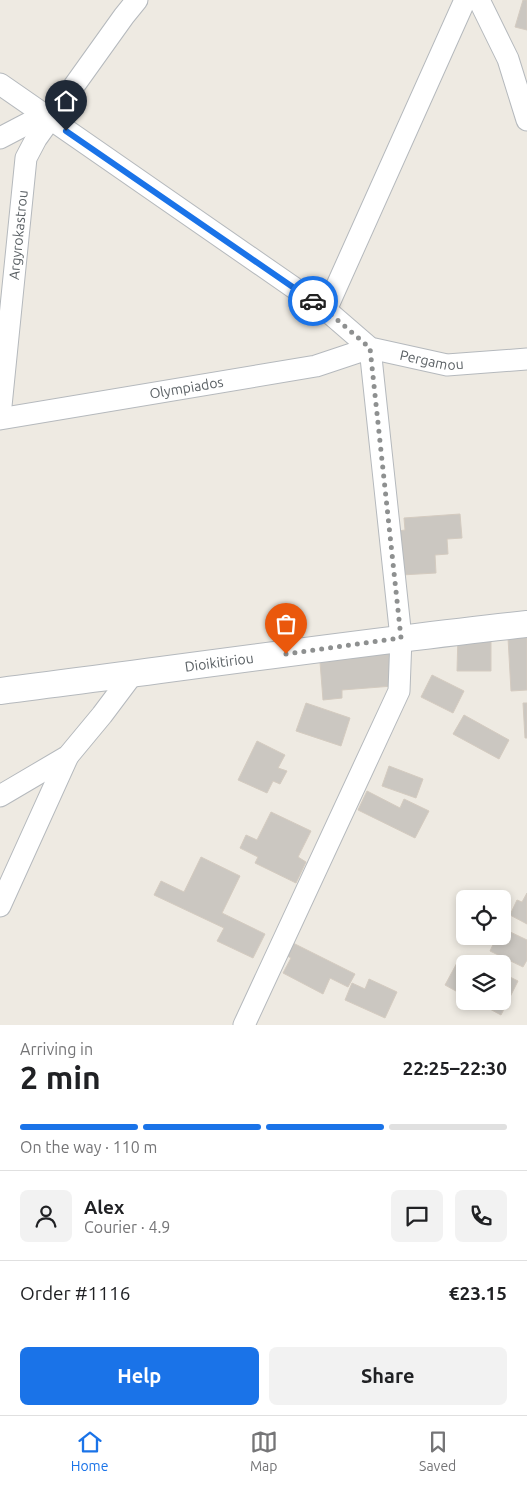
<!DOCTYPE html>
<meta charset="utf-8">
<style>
body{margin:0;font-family:Ubuntu,sans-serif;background:#f2f2f2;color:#202124;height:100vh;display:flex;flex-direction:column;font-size:19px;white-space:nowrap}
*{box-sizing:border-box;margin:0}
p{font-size:16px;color:#757577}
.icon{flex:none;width:28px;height:28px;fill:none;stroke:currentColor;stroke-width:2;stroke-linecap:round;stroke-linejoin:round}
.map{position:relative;height:1025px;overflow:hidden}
.details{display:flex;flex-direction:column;background:#fff;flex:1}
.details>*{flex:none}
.controls{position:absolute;left:456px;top:890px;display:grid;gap:10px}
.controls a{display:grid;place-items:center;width:55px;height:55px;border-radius:8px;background:#fff;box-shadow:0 2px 8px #0003;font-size:25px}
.pin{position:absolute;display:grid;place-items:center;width:42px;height:42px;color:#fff;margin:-51px -21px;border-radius:50% 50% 50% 0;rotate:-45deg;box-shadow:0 0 5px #0007}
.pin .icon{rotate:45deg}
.courier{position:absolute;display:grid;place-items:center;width:50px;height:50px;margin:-25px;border:4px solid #1a73e8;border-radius:50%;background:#fff;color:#222;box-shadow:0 1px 6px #0007}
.overview em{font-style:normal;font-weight:700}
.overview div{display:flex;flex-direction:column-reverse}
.overview{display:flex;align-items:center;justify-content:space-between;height:85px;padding:0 20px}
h1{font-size:32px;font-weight:700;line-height:38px}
.bar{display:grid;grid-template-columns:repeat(4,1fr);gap:8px 5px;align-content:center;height:60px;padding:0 20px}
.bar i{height:6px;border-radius:4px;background:#e0e0e0}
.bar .active{background:#1a73e8}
.bar p{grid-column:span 4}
.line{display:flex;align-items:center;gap:12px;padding:0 20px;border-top:1px solid #e0e0e0}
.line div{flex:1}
.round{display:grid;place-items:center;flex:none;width:52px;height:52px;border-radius:8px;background:#f2f2f2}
.primary-button{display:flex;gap:10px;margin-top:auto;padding:10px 20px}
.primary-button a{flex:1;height:58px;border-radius:8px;background:#1a73e8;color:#fff;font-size:20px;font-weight:700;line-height:58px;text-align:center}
.primary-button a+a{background:#f2f2f2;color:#202124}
.dock{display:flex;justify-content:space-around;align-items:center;height:70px;border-top:1px solid #e0e0e0;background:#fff;font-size:14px;color:#757577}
.dock a{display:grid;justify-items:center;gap:2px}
.dock .active{color:#1a73e8}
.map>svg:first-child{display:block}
</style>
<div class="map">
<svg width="527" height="1025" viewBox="0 0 527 1025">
<rect width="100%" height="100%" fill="#eeeae2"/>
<!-- building -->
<path fill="#cbc7c1" stroke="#d4cbc0" d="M 523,0 L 527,0 L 527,30 L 515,27 Z
M 460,514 L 462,538 L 447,539 L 448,554 L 435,555 L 436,573 L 401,575 L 398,531 L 405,530 L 404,518 Z
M 458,634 L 491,634 L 491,671 L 457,671 Z
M 527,637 L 527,690 L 511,691 L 508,638 Z
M 390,647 L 393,686 L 342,690 L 342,698 L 323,700 L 320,662 L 351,659 L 350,650 Z
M 432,675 L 464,691 L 453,713 L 421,697 Z
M 306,703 L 350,718 L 341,746 L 296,731 Z
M 523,703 L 527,703 L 527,738 L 525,738 Z
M 464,715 L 509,740 L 499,759 L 453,734 Z
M 257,741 L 285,755 L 278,768 L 287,771 L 280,784 L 273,781 L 267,793 L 238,780 Z
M 389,766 L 423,779 L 416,798 L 382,786 Z
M 367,791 L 400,808 L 404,799 L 429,811 L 415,838 L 358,810 Z
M 271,812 L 311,831 L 298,857 L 306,862 L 296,883 L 255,863 L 258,857 L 240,848 L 246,835 L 257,840 Z
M 201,857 L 240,876 L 222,913 L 265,934 L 253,958 L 217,941 L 224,928 L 154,895 L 161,881 L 184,892 Z
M 527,893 L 527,924 L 510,915 L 517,900 L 522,902 Z
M 502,928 L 527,940 L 527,960 L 523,967 L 490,951 L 497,936 L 502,936 Z
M 291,942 L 355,974 L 348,987 L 330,978 L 323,994 L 283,973 L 291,958 L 284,954 Z
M 458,961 L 465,965 L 465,996 L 445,985 Z
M 502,973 L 518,981 L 501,1015 L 475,1001 L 502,1001 Z
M 369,979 L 397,992 L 385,1018 L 345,1000 L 352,983 L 365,989 Z"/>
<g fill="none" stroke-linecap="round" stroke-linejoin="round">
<defs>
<g id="minor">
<path d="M 479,0 L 508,59 L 527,120"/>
<path id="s1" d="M 0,84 L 326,310 L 370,348 L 447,365 L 527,359"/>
<path d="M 0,138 L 44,115"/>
<path d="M 326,310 L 465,0"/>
<path id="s2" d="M 0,416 L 26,158 L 36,139 L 124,16 L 137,0"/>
<path id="s3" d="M 0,419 L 316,366 L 370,348 L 401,638 L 399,691 L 244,1025"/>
<path d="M 0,796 L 68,756 L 102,715 L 132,675"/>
<path d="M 0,906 L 68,756"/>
</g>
<g id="tertiary">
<path id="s4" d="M 0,691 C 176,669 351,643 527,624"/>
</g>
</defs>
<!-- minor casing -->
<use href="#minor" stroke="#b5b9bd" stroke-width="23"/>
<!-- tertiary casing -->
<use href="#tertiary" stroke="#b5b9bd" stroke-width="28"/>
<!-- minor -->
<use href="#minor" stroke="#fff" stroke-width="21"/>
<!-- tertiary -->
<use href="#tertiary" stroke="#fff" stroke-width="26"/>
</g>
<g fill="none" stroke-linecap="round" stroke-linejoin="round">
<!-- done -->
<path stroke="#8e9090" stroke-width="5" stroke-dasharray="0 9" d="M 286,654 L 401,638 L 370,348 L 326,310 L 313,301"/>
<!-- route -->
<path stroke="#1a73e8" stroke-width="6" d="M 66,131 L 313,301"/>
</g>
<g text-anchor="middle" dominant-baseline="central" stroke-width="4" stroke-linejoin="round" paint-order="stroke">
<!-- street labels -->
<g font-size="14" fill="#5a6064" stroke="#fff">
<text stroke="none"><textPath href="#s2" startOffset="182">Argyrokastrou</textPath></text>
<text stroke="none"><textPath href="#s1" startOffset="518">Pergamou</textPath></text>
<text stroke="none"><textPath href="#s3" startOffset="189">Olympiados</textPath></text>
<text stroke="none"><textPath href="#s4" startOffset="221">Dioikitiriou</textPath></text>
</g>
</g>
</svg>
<div class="controls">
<a><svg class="icon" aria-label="locate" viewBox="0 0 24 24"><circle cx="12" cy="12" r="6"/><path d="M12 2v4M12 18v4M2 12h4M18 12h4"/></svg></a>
<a><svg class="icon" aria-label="layers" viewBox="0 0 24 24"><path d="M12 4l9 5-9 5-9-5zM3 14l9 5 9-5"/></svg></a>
</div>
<div class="pin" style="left:286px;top:654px;background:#ea580c"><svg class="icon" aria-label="bag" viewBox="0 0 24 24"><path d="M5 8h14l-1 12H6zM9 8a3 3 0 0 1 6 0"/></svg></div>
<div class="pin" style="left:66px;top:131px;background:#1f2937"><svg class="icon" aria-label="home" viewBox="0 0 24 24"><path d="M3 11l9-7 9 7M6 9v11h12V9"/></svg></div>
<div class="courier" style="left:313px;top:301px"><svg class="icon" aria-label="car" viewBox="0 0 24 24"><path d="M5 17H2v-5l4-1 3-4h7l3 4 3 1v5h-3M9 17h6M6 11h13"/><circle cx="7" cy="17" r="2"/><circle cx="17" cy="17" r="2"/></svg></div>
</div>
<section class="details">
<div class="overview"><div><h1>2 min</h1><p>Arriving in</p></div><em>22:25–22:30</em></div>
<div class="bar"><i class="active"></i><i class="active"></i><i class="active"></i><i></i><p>On the way · 110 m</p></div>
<div class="line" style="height:90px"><a class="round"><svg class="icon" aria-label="person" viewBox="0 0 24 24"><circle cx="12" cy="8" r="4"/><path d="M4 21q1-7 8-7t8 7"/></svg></a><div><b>Alex</b><p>Courier · 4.9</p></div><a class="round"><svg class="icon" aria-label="chat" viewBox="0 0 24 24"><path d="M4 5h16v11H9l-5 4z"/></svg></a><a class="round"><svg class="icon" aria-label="phone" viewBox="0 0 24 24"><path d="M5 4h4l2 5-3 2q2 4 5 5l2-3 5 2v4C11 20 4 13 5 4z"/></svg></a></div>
<div class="line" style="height:65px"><div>Order #1116</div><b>€23.15</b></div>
<div class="primary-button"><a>Help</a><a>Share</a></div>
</section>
<nav class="dock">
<a class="active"><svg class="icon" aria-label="home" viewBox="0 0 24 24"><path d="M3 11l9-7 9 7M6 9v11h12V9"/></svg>Home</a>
<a><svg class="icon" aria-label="map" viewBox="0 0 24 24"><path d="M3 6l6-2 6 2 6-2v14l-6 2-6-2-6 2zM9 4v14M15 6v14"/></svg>Map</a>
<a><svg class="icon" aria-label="saved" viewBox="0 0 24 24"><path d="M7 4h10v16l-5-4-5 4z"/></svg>Saved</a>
</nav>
